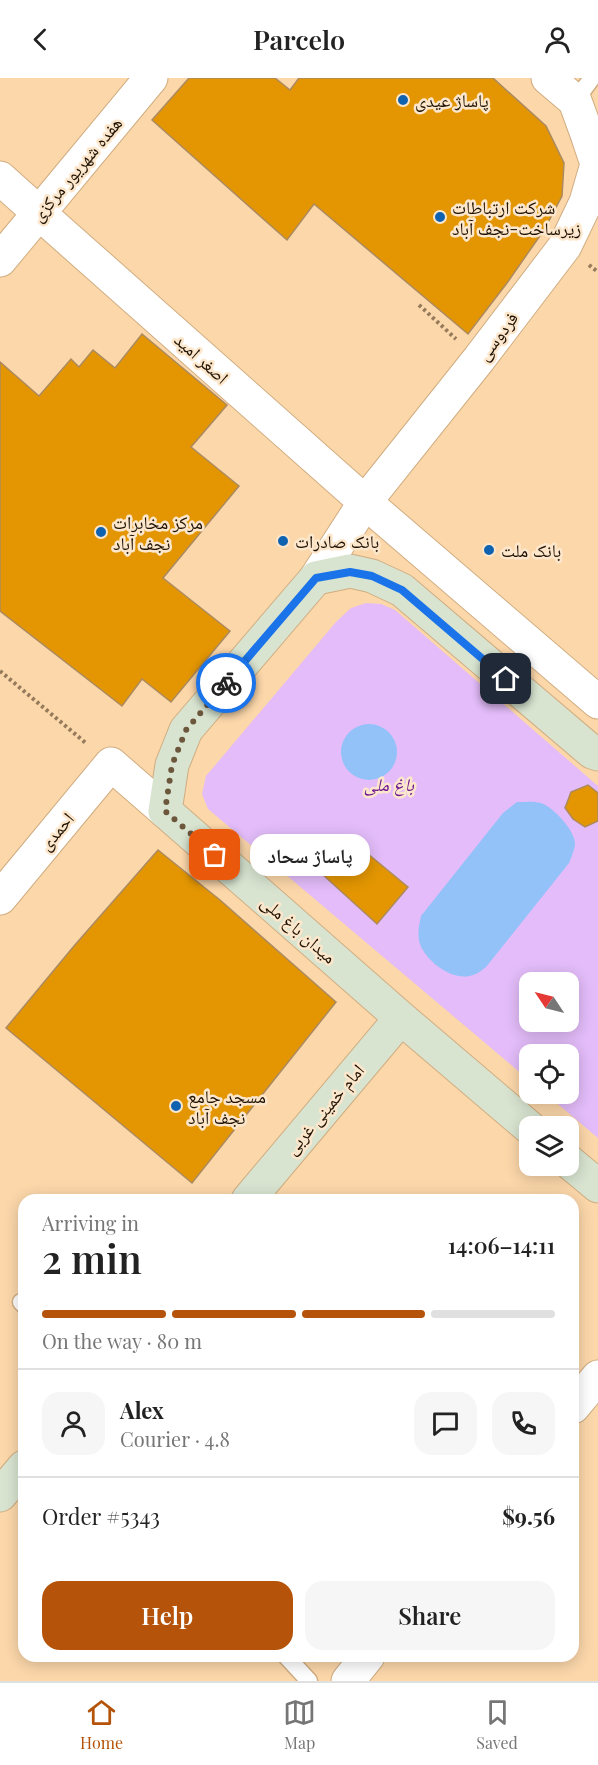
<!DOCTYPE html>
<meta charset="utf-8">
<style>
body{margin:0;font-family:"Playfair Display","Noto Naskh Arabic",serif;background:#f6f6f6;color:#222;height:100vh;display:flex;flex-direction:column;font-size:22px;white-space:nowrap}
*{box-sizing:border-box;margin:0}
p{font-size:20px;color:#767676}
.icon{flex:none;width:33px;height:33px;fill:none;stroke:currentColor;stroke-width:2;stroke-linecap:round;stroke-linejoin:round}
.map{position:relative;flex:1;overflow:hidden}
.panel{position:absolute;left:18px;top:1116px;width:561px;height:468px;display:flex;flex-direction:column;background:#fff;border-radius:18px;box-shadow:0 3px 15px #0003}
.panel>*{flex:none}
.needle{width:39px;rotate:305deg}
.buttons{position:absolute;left:519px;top:894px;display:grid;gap:12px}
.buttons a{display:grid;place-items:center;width:60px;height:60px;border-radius:12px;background:#fff;box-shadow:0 3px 15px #0003;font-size:30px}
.pin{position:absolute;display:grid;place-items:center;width:51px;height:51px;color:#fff;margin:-26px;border-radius:12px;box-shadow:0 3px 9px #0006}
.courier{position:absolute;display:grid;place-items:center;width:60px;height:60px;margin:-30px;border:4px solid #1a73e8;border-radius:50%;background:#fff;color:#222;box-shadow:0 2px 8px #0007}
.bubble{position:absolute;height:42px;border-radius:18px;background:#fff;box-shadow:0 3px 15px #0003;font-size:20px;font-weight:600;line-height:42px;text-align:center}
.headline em{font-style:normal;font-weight:600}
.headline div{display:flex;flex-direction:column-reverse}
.headline{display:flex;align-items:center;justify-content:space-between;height:102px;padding:0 24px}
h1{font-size:39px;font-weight:600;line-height:45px}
.bar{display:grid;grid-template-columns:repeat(4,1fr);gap:9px 6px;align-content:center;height:72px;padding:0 24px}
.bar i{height:8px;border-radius:4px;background:#e0e0e0}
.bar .on{background:#b45309}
.bar p{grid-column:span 4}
.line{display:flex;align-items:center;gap:15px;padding:0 24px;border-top:2px solid #e0e0e0}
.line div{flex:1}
.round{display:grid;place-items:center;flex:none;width:63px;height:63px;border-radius:18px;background:#f6f6f6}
.cta{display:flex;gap:12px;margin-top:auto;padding:12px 24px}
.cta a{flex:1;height:69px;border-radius:18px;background:#b45309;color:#fff;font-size:24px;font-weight:600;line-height:69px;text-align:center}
.cta a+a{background:#f6f6f6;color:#222}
header{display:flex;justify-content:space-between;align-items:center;height:78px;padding:0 24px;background:#fff;font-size:27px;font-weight:600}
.dock{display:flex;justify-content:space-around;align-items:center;height:84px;border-top:2px solid #e0e0e0;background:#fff;font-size:16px;color:#767676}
.dock a{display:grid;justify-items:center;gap:3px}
.dock .on{color:#b45309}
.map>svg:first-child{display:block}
</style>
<header><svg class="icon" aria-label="back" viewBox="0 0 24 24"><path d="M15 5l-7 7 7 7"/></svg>Parcelo<svg class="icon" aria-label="person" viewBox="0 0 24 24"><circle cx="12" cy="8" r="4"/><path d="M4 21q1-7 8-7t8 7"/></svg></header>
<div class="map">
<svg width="598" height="1603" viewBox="0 0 598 1603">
<rect width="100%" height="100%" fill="#fcd7aa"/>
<!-- green -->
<path fill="#e3bcf9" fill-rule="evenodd" d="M 366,525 L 381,526 L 395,532 L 598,708 L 598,1060 L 546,1016 L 568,1016 L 568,976 L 530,976 L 529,1002 L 208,731 L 202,716 L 206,698 L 336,544 L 351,530 ZM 530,904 L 568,904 L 568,944 L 530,944 Z"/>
<!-- water -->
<path fill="#93c2f9" d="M341 674a28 28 0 1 1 56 0a28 28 0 1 1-56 0Z
M 517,724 C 525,724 533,723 541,725 C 553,729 576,753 575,767 C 574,773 571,780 569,785 L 486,889 C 481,893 476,897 469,898 C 451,902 426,883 420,866 C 417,857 419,847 421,838 L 503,735 Z"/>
<!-- building -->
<path fill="#e39602" stroke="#ac8a5f" stroke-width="1.5" d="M 189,0 L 275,0 L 290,12 L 299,0 L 493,0 L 546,48 L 564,85 L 562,118 L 544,152 L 507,205 L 468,256 L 314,126 L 287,162 L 152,42 Z
M 142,256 L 227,327 L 191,369 L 239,408 L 163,500 L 230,553 L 171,624 L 142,601 L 122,628 L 0,533 L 0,284 L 39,318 L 71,281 L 79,289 L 93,272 L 115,290 Z
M 588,707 L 598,715 L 598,743 L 585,749 L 573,741 L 565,730 L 571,714 Z
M 350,761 L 408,809 L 377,846 L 322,796 Z
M 158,772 L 220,822 L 336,924 L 192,1105 L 6,950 L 74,868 Z"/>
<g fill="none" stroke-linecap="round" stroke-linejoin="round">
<defs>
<path id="service" d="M 575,23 L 592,0
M 21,1224 L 24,1227
M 286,1578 L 309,1603"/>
<path id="minor" d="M 39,135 L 365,424 L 598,624
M 0,820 L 111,686 L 165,733
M 573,1329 L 598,1299
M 348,1603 L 368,1578"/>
<path id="tertiary" d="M 0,100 L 39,135
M 0,182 L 151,0
M 316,500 L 365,424 L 479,281 L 565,168 L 586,124 L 597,86 L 588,59 L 575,23 L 548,0"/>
<path id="secondary" d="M 530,1050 L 401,940 L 165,733 L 172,687 L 186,652 L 316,500 L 350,493 L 372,498 L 402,512 L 592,674 L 598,676
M 568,1083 L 598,1108
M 248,1122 L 401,940
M 0,1417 L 24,1389"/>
</defs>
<!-- service casing -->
<use href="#service" stroke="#d0ad81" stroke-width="19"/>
<!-- minor casing -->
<use href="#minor" stroke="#d0ad81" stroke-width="35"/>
<!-- tertiary casing -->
<use href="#tertiary" stroke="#d0ad81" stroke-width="35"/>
<!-- secondary casing -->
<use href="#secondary" stroke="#d0ad81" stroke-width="35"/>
<!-- path -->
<path stroke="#957b5c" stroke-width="4" stroke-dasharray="3 3" stroke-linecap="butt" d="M 589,187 L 598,194
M 419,227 L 456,261
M 0,593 L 87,666"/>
<!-- service -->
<use href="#service" stroke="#fff" stroke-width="16"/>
<!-- minor -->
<use href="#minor" stroke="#fff" stroke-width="33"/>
<!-- tertiary -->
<use href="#tertiary" stroke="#fff" stroke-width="33"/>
<!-- secondary -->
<use href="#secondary" stroke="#d8e4d0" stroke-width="33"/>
</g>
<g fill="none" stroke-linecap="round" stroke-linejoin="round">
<!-- done -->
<path stroke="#6c573d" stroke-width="6" stroke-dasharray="0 10.8" d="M 215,777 L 165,733 L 172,687 L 186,652 L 226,605"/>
<!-- route -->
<path stroke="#1a73e8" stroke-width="8" d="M 226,605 L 316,500 L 350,494 L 372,498 L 402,512 L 506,601"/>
</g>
<!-- markers -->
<g fill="#0f62b0" stroke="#fde7cc" stroke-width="2">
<circle cx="403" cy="22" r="6"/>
<circle cx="440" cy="139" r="6"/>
<circle cx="101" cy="454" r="6"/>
<circle cx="283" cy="463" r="6"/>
<circle cx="489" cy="472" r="6"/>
<circle cx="176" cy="1028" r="6"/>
</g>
<g text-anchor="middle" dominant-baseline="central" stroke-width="5" stroke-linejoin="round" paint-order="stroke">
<!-- poi labels -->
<g font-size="18" fill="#1f1203" stroke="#fde7cc" text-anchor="start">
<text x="415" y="22">پاساژ عیدی</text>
<text x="452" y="129">شرکت ارتباطات<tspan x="452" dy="21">زیرساخت-نجف آباد</tspan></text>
<text x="113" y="444">مرکز مخابرات<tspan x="113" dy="21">نجف آباد</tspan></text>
<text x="295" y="463">بانک صادرات</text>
<text x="501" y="472">بانک ملت</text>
<text x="188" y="1018">مسجد جامع<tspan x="188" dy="21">نجف آباد</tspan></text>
</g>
<!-- street labels -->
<g font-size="18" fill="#1f1203" stroke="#fde7cc">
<text transform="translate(76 91) rotate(-50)">هفده شهریور مرکزی</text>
<text transform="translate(497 258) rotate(-53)">فردوسی</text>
<text transform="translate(202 280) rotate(42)">اصغر امید</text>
<text transform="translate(56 753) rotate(-50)">احمدی</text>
<text transform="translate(299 851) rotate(41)">میدان باغ ملی</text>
<text transform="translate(324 1031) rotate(-50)">امام خمینی غربی</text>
</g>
<!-- park labels -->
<g font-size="18" font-style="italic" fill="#6d1791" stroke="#fde7cc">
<text x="389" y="706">باغ ملی</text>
</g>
</g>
</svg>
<div class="buttons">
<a><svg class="needle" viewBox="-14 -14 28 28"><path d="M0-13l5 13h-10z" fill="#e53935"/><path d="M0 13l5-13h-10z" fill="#767676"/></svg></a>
<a><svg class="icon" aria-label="locate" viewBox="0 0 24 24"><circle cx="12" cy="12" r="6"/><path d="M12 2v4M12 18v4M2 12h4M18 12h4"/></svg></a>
<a><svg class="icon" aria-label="layers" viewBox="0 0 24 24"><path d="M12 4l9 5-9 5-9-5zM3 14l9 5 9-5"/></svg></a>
</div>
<div class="pin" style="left:215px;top:777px;background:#ea580c"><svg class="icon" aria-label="bag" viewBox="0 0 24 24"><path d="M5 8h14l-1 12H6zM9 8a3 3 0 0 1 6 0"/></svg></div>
<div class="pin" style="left:506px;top:601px;background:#1f2937"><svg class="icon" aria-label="home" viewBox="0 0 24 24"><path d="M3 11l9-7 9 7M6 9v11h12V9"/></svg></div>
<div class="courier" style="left:226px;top:605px"><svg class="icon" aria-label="bike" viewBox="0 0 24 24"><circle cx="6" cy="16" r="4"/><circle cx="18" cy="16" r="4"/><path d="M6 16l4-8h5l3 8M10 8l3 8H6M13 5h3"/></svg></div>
<div class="bubble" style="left:250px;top:756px;width:120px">پاساژ سحاد</div>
<section class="panel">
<div class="headline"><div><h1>2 min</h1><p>Arriving in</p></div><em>14:06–14:11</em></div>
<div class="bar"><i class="on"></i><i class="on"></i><i class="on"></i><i></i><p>On the way · 80 m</p></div>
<div class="line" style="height:108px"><a class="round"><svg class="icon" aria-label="person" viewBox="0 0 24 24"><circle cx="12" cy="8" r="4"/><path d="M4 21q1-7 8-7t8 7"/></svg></a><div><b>Alex</b><p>Courier · 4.8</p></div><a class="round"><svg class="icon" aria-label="chat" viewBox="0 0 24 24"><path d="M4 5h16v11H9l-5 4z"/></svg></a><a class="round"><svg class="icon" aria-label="phone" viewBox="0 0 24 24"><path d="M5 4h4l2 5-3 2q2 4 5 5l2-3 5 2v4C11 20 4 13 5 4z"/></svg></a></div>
<div class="line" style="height:78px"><div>Order #5343</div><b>$9.56</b></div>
<div class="cta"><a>Help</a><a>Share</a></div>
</section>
</div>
<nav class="dock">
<a class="on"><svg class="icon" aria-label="home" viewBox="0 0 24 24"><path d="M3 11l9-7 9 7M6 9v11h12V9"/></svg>Home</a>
<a><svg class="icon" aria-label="map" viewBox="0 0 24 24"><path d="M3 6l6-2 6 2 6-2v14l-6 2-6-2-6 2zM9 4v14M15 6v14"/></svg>Map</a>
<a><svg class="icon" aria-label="saved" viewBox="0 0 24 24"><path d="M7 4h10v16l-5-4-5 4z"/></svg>Saved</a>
</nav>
